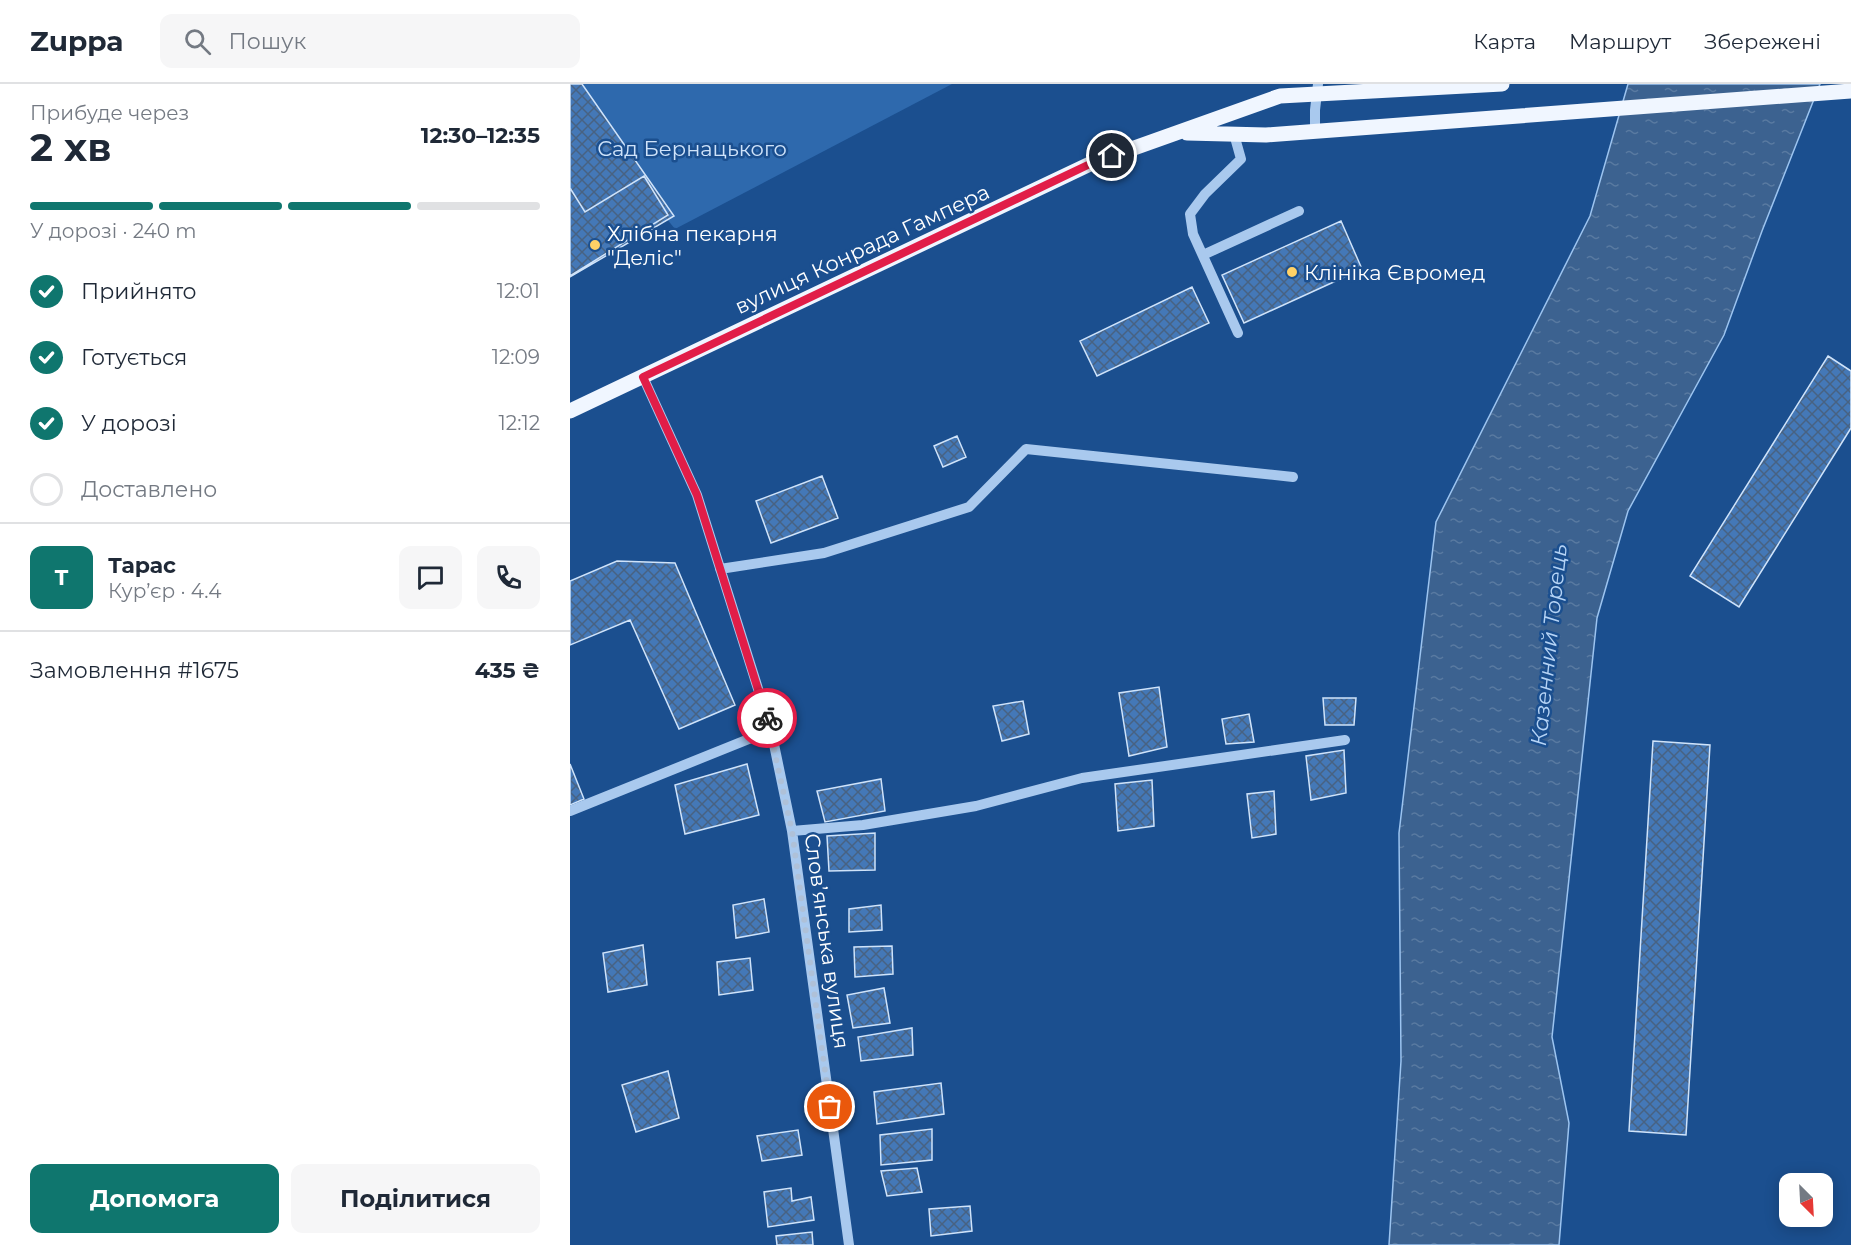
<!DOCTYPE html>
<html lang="uk">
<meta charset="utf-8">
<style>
body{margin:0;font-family:Montserrat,sans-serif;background:#f6f6f7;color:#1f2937;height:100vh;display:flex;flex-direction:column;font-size:22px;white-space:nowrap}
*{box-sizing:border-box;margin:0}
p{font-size:20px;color:#747a83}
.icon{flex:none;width:33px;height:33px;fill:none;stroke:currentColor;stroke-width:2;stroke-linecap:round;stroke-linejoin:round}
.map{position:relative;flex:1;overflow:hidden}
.side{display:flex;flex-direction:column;background:#fff;width:570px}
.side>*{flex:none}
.needle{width:39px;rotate:156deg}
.fabs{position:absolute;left:1209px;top:1089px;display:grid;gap:12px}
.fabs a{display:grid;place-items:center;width:54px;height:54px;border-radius:12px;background:#fff;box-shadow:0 3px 15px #0003;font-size:30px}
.pin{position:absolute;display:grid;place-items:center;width:51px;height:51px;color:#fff;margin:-26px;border:3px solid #fff;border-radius:50%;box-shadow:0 2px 6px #0007}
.courier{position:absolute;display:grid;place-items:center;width:60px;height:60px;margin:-30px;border:4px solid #e11d48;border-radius:50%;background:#fff;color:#222;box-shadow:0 2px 8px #0007}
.head em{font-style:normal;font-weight:700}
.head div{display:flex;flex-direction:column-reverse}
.head{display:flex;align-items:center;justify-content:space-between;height:102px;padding:0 30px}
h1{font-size:39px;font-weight:700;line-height:45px}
.bar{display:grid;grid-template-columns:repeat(4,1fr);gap:9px 6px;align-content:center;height:72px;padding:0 30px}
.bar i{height:8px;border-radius:4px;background:#e0e1e3}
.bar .current{background:#0f766e}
.bar p{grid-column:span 4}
.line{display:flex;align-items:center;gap:15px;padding:0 30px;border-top:2px solid #e0e1e3}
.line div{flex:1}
.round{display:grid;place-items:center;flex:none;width:63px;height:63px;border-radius:12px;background:#f6f6f7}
ol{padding:0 30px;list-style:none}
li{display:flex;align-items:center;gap:18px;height:66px}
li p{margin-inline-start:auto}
li .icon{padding:6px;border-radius:50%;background:#0f766e;color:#fff;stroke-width:4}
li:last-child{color:#747a83}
li i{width:33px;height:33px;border:3px solid #e0e1e3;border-radius:50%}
.action{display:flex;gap:12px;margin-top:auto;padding:12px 30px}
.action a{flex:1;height:69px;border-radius:12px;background:#0f766e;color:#fff;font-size:24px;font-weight:700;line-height:69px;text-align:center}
.action a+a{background:#f6f6f7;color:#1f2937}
header{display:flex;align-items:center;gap:36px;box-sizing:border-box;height:84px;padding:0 30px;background:#fff;border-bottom:2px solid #e0e1e3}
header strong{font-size:28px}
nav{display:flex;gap:33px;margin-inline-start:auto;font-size:21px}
.search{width:420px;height:54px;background:#f6f6f7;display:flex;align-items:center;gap:15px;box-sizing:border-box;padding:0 21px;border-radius:12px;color:#747a83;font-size:22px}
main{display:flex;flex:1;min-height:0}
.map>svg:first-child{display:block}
</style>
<header>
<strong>Zuppa</strong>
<div class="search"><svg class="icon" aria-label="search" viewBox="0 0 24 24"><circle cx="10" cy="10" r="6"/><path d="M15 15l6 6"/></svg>Пошук</div>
<nav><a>Карта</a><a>Маршрут</a><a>Збережені</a></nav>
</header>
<main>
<section class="side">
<div class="head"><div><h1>2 хв</h1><p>Прибуде через</p></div><em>12:30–12:35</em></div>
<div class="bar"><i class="current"></i><i class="current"></i><i class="current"></i><i></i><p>У дорозі · 240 m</p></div>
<ol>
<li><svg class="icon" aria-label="check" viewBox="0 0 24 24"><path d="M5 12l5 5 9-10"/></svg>Прийнято<p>12:01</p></li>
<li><svg class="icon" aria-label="check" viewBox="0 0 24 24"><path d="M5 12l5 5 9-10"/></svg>Готується<p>12:09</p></li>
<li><svg class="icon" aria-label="check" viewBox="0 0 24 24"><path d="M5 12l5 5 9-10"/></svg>У дорозі<p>12:12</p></li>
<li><i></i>Доставлено</li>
</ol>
<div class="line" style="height:108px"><b class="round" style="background:#0f766e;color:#fff">Т</b><div><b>Тарас</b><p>Кур’єр · 4.4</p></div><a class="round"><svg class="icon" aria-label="chat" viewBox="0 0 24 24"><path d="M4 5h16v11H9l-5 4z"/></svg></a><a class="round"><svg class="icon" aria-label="phone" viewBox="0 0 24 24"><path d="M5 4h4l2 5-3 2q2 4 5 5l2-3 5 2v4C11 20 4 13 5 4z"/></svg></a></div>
<div class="line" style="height:78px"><div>Замовлення #1675</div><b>435 ₴</b></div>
<div class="action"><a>Допомога</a><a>Поділитися</a></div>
</section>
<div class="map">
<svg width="1281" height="1161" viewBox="0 0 1281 1161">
<defs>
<pattern id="water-ripples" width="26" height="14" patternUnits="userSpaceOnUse" patternTransform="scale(1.5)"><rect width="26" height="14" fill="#3c6290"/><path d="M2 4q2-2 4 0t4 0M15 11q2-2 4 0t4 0" fill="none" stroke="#597aa1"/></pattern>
<pattern id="building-cross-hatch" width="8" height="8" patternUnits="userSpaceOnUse" patternTransform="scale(1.5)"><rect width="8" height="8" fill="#4478b7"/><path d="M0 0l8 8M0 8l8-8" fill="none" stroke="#486282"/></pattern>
</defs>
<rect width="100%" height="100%" fill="#1b4f8f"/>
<!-- green -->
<path fill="#2e69ad" d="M 0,0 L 382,0 L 105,145 L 0,16 Z"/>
<!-- water -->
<path fill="url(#water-ripples)" stroke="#9cc4f0" stroke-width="1.5" d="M 1058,0 L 1250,0 L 1192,147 L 1154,251 L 1058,427 L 1027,534 L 982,953 L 999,1039 L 989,1161 L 819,1161 L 831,977 L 829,749 L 866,438 L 1020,132 Z"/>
<!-- building -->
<path fill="url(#building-cross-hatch)" stroke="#cfe3fa" stroke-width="1.5" d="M 0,0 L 12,0 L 104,132 L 0,193 Z
M 74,92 L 98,131 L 0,192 L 0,104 L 15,128 Z
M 771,137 L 792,185 L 674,239 L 652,191 Z
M 622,203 L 639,239 L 527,292 L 510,257 Z
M 1258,272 L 1281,287 L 1281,344 L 1169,523 L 1120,492 Z
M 387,352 L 396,373 L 373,383 L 364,362 Z
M 252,392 L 268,434 L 201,459 L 186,417 Z
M 47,477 L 105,479 L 165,621 L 109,645 L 60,536 L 0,561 L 0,497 Z
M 589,603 L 597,663 L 559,672 L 549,609 Z
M 753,614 L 786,614 L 784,641 L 755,641 Z
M 453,617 L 459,650 L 432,657 L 423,622 Z
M 679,630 L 684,658 L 656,660 L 652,635 Z
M 1083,657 L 1140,661 L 1116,1051 L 1059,1047 Z
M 774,666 L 776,709 L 741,716 L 736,672 Z
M 0,680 L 14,715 L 0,721 Z
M 177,680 L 189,731 L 115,750 L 105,701 Z
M 311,695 L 315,727 L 255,738 L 247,707 Z
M 582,696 L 584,742 L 548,747 L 545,700 Z
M 704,707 L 706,750 L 682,754 L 677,710 Z
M 305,749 L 305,786 L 259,787 L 257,752 Z
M 194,815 L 199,848 L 166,854 L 163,821 Z
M 311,821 L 312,846 L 279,848 L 279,825 Z
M 73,861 L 77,901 L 38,908 L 33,869 Z
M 322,862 L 323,890 L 285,893 L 284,863 Z
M 180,874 L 183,906 L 149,911 L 147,878 Z
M 314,904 L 320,939 L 283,944 L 277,911 Z
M 342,944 L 343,971 L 291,977 L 288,953 Z
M 98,987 L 109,1034 L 66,1048 L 52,1001 Z
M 371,999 L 374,1030 L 307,1040 L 304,1008 Z
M 362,1045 L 362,1076 L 311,1081 L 310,1051 Z
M 228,1046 L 232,1071 L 192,1077 L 187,1052 Z
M 347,1084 L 352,1108 L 317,1112 L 311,1087 Z
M 221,1104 L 222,1117 L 241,1113 L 244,1136 L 198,1143 L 194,1108 Z
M 400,1122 L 402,1147 L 361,1152 L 359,1125 Z
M 242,1148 L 243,1161 L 207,1161 L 206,1152 Z"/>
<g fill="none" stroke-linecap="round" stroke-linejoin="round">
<!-- minor -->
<path stroke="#a9c9ee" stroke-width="10" d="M 745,48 L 745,26 L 748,0
M 664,50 L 671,75 L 635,110 L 620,130 L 623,150 L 668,249
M 633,171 L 729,127
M 73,293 L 127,411 L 201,646 L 222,747 L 279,1161
M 150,485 L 254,469 L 399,423 L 456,365 L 723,393
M 0,727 L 201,646
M 222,747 L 293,741 L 406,722 L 512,694 L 775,656"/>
<!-- major -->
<path stroke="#f0f6ff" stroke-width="15" d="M 617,49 L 696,51 L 1281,7
M 0,327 L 522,79 L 710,12 L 932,0"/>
</g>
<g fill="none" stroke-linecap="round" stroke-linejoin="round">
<!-- done -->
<path stroke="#afc1d8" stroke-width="6" stroke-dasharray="0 10.8" d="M 197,634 L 222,747 L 260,1023"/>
<!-- route -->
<path stroke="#e11d48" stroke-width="8" d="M 197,634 L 127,411 L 73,293 L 522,79 L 542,72"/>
</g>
<!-- markers -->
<g fill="#ffd166" stroke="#1b4f8f" stroke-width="2">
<circle cx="25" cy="161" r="6"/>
<circle cx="722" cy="188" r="6"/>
</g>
<g text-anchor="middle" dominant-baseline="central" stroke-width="5" stroke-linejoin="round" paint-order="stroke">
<!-- park labels -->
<g font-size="21" fill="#cfe3fa" stroke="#1b4f8f">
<text x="122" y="64">Сад Бернацького</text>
</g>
<!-- poi labels -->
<g font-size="21" fill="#fff" stroke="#1b4f8f" text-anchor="start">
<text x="37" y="149">Хлібна пекарня<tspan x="37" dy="24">"Деліс"</tspan></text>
<text x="734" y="188">Клініка Євромед</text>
</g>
<!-- street labels -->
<g font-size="21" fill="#fff" stroke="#1b4f8f">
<text transform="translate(292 165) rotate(-25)">вулиця Конрада Гампера</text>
<text transform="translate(257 857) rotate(82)">Слов’янська вулиця</text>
</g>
<!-- water labels -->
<g font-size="22" font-style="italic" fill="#b5d3f5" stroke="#1b4f8f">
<text transform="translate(979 561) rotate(-84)">Казенний Торець</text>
</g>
</g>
</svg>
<div class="fabs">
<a><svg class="needle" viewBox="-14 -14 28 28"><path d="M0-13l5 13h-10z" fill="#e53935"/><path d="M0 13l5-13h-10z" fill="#747a83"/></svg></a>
</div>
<div class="pin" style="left:260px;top:1023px;background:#ea580c"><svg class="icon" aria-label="bag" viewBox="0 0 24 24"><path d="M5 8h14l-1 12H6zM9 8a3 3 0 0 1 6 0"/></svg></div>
<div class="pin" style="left:542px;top:72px;background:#1f2937"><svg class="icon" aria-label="home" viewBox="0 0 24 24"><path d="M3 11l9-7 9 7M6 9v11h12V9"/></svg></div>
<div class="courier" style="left:197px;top:634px"><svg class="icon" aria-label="bike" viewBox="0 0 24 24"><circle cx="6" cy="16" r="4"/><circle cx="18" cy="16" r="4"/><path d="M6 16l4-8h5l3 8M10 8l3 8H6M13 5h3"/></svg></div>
</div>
</main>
